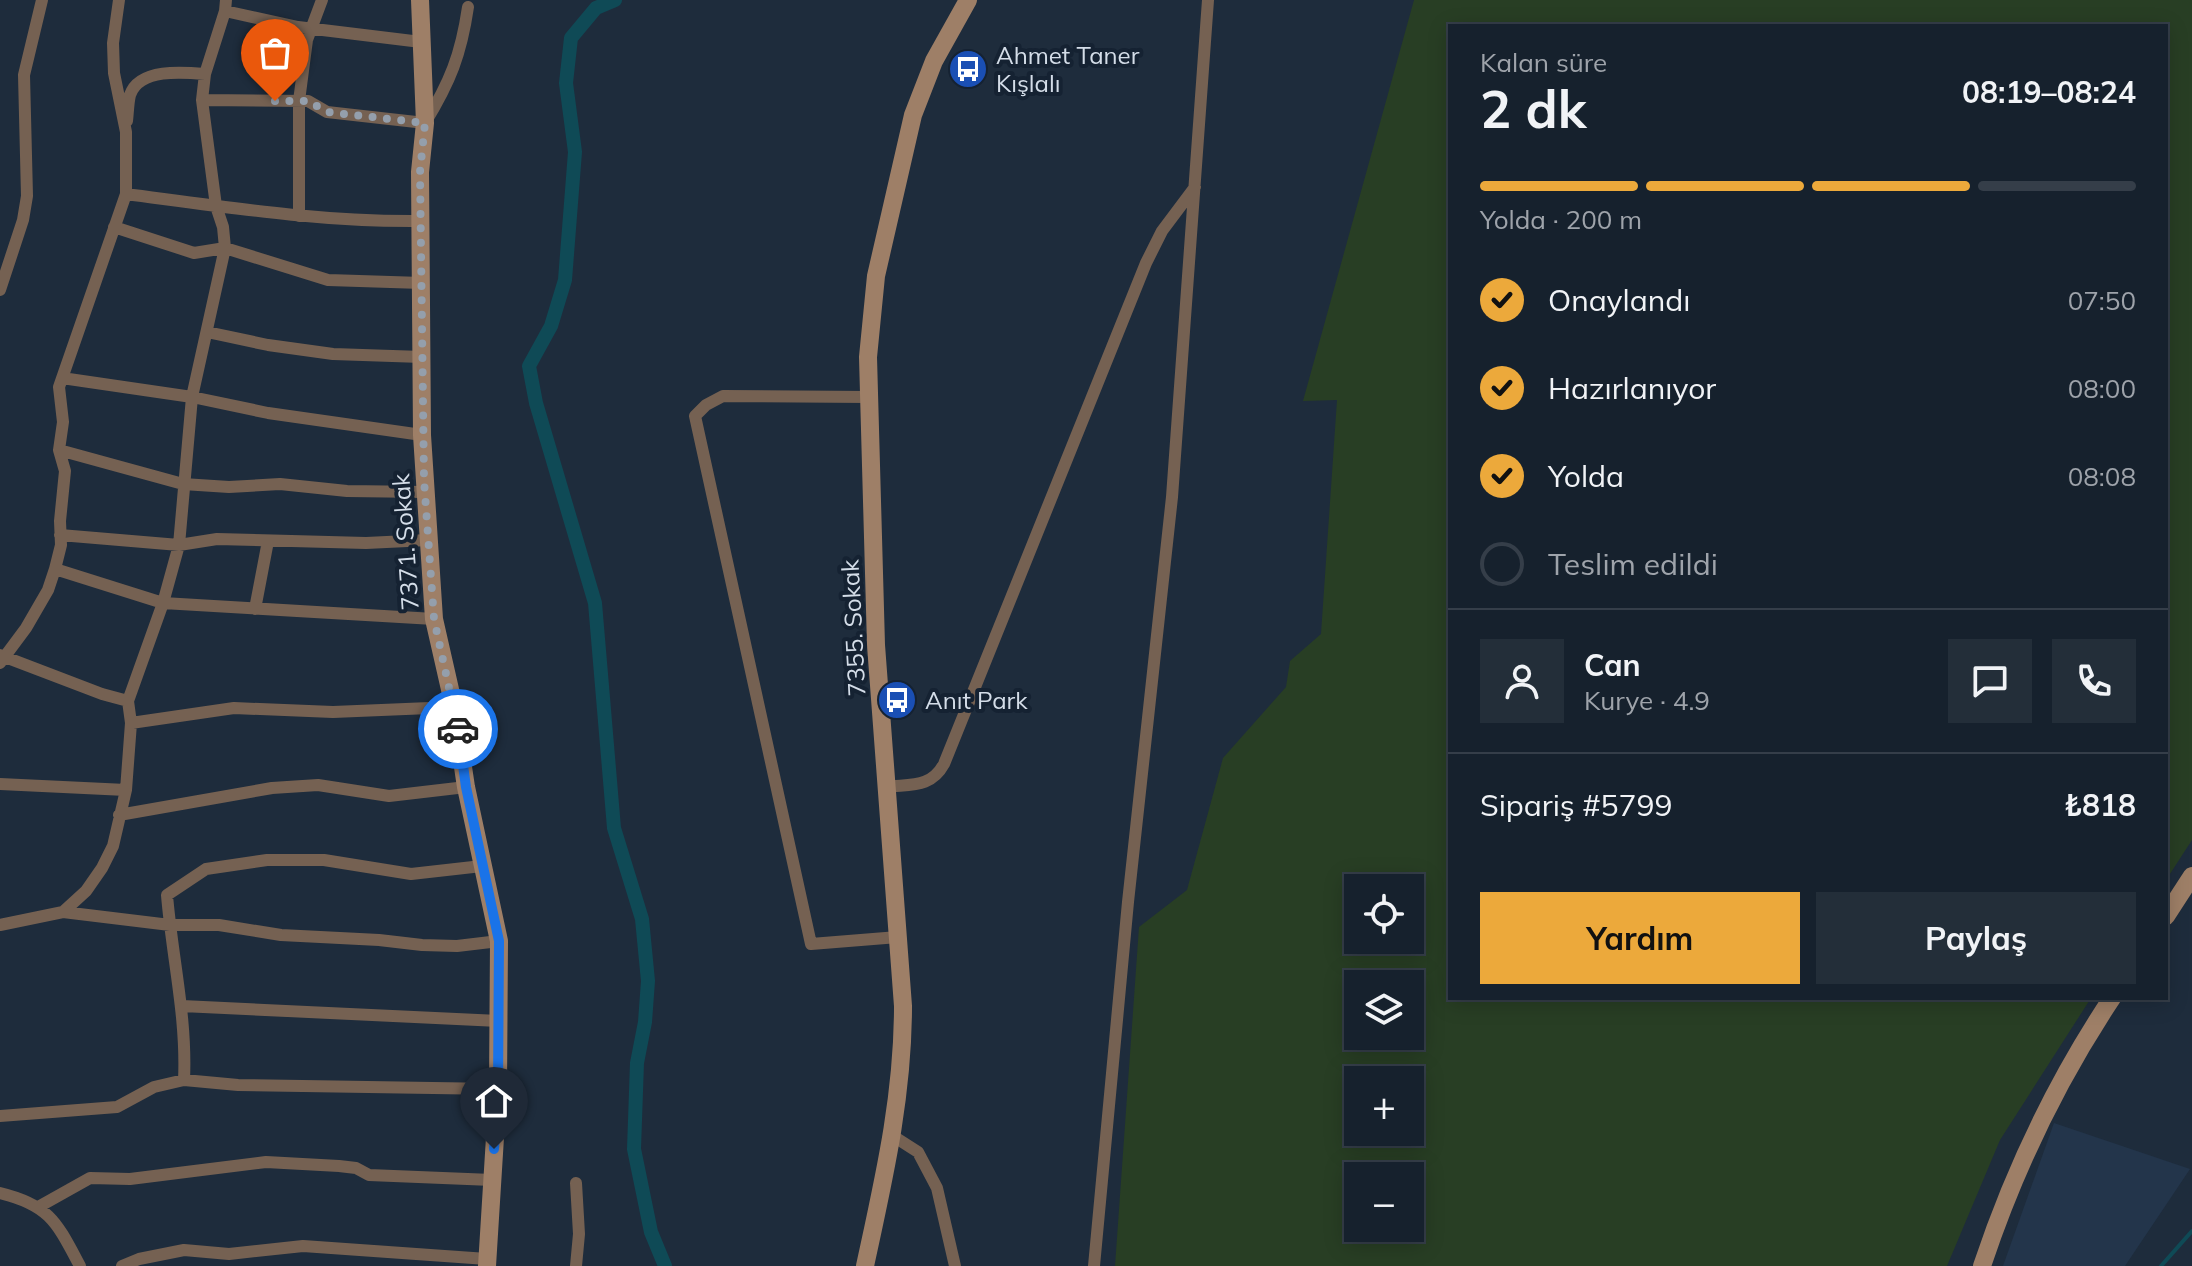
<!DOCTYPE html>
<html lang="tr">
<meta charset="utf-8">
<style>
body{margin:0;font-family:Mulish,sans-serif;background:#232e39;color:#f1f3f6;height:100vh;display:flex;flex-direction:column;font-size:30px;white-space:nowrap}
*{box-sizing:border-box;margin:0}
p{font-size:26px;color:#9ea3aa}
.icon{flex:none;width:44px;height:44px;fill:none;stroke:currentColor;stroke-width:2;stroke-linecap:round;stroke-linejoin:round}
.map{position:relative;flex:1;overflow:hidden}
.sheet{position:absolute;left:1448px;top:24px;width:720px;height:976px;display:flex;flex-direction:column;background:#16212d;border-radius:0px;box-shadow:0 4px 20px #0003,0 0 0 2px #353e49}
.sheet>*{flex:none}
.fabs{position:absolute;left:1344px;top:874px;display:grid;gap:16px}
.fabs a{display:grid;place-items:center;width:80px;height:80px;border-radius:0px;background:#16212d;box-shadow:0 4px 20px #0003,0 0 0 2px #353e49;font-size:40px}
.pin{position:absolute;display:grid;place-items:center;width:68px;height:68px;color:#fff;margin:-82px -34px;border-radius:50% 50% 50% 0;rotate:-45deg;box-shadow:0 0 8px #0007}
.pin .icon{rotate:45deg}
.courier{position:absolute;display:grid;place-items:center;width:80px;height:80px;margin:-40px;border:6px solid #1a73e8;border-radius:50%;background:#fff;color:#222;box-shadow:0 2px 10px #0007}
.head em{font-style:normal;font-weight:700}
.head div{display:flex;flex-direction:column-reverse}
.head{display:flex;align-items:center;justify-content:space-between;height:136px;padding:0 32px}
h1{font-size:52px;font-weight:700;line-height:60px}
.bar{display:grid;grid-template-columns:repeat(4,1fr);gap:12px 8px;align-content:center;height:96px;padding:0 32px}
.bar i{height:10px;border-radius:6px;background:#353e49}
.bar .active{background:#eca93b}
.bar p{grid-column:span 4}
.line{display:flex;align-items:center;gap:20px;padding:0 32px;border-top:2px solid #353e49}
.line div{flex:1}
.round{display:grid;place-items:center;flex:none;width:84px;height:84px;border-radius:0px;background:#232e39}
ol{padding:0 32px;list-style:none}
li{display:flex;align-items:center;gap:24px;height:88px}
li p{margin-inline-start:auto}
li .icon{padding:8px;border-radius:50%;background:#eca93b;color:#111;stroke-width:4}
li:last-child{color:#9ea3aa}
li i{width:44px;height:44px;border:4px solid #353e49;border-radius:50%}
.cta{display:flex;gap:16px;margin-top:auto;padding:16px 32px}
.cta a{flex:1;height:92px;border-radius:0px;background:#eca93b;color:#111;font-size:32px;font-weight:700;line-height:92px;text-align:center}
.cta a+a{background:#232e39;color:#f1f3f6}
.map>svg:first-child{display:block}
</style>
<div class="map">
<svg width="2192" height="1266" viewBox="0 0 2192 1266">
<rect width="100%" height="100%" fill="#1e2c3c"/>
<!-- built -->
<path fill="#23354b" d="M 2054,1123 L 2190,1169 L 2125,1266 L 2003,1266 Z"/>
<!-- green -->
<path fill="#283e24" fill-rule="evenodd" d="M 1414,0 L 2192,0 L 2192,840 L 2166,880 L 2166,26 L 1450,26 L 1450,998 L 2091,998 L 2000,1140 L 1947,1266 L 1115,1266 L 1139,927 L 1187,890 L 1223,758 L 1286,687 L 1290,661 L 1321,634 L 1337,400 L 1303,401 ZM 1358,888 L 1410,888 L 1410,940 L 1358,940 ZM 1358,984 L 1410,984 L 1410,1036 L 1358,1036 ZM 1358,1080 L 1410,1080 L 1410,1132 L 1358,1132 ZM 1358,1176 L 1410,1176 L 1410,1228 L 1358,1228 Z"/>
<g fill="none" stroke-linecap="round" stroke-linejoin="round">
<!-- stream -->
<path stroke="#0f4a56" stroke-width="4" d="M 2161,1266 L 2192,1231"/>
<!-- canal -->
<path stroke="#0f4a56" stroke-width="14" d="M 615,0 L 596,8 L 571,38 L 566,83 L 575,152 L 565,280 L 551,326 L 529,366 L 536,403 L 595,603 L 614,828 L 642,919 L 648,981 L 645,1022 L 637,1063 L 634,1149 L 651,1232 L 665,1266"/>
<!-- street -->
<path stroke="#756152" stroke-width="12" d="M 225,11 L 298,27 L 421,42
M 202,100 L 308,101 L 327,112 L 425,123 C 450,82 461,55 468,7
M 127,121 C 128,113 128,103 130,95 C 139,68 183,72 205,74
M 126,194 C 225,207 321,222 421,221
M 299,216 L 299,101 L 307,40 L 322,0
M 114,227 L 194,253 L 225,248 L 328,280 L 422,283
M 0,290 L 23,220 L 27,196 L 24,75 L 42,0
M 207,332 L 268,345 L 333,354 L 422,357
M 62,378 L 192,397 L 268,413 L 422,435
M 869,397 L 723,396 L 706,405 L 695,416 L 811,944 L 898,937
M 59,450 L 183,484 L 229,487 L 280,484 L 347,491 L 425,492
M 60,535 L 179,545 L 217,539 L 366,543 L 428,540
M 55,569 L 163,603 L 434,619
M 255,609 L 268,541
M 0,655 L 102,694 L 128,701
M 0,663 L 26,628 L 48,590 L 55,569 L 61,545 L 60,521 L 65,471 L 59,450 L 63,422 L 59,387 L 126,194 L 126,132 L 114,73 L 113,43 L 119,0
M 131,723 L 234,708 L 333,712 L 454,707
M 0,784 L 126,790
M 887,787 C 911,784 931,788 944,764 L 1146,263 L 1162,231 L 1195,187
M 119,815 L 272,788 L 318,785 L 389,796 L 466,787
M 63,912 L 86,891 L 102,868 L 113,846 L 126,790 L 131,723 L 128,701 L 163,603 L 179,545 L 192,397 L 225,248 L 223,227 L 216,206 L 202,100 L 205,74 L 225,11 L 226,0
M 0,925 L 63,912 L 170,925 L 219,925 L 281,935 L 379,940 L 422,945 L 457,946 L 499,941
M 182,1006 L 499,1021
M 184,1080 C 187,1017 172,957 167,895 L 206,869 L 267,860 L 324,860 L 411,874 L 482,866
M 0,1116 L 117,1107 L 154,1087 L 184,1080 L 238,1085 L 498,1089
M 893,1136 L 918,1152 L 937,1188 L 955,1266
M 0,1193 C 50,1205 57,1223 80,1266
M 40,1206 L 90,1178 L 130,1179 L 266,1162 L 339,1166 L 356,1168 L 369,1175 L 492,1180
M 122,1266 L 139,1259 L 184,1250 L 229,1254 L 303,1246 L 487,1259
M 576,1266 L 579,1234 L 576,1183
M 1094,1266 L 1128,902 L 1172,497 L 1208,0"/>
<!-- secondary -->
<path stroke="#9e7f67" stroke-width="18" d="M 420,0 L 425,123 L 420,172 L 422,435 L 434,619 L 454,707 L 466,787 L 499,941 L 498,1089 L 487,1266
M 2166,916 L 2192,876
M 865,1266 C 884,1178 903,1097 903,1006 L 876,645 L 868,357 L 876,276 L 913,115 L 934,61 L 968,0
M 1982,1266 C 2014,1170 2056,1082 2112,998"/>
</g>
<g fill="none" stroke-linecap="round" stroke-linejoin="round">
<!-- done -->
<path stroke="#949fac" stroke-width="8" stroke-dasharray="0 14.4" d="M 275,101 L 308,101 L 327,112 L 425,123 L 420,172 L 424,480 L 434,619 L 458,729"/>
<!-- route -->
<path stroke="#1a73e8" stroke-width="10" d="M 458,729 L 466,787 L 499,941 L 498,1089 L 494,1149"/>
</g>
<!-- icons -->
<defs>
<symbol id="bus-disc" viewBox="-11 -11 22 22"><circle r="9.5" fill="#1a4fb4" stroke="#152232"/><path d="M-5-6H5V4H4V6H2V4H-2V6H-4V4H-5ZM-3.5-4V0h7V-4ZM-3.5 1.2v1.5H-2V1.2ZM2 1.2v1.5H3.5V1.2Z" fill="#fff"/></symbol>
</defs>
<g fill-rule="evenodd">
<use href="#bus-disc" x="946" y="47" width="44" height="44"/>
<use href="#bus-disc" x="875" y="678" width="44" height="44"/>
</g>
<g text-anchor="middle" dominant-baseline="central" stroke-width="8" stroke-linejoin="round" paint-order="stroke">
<!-- poi labels -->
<g font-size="24" fill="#d4dde8" stroke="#152232" text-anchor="start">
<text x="996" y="55">Ahmet Taner<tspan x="996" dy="28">Kışlalı</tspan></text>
<text x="925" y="700">Anıt Park</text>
</g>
<!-- street labels -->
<g font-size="24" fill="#d4dde8" stroke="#152232">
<text transform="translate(405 542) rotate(-94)">7371. Sokak</text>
<text transform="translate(853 628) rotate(-93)">7355. Sokak</text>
</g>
</g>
</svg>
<div class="fabs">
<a><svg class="icon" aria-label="locate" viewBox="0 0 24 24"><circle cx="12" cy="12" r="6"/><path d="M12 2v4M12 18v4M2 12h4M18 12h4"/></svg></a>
<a><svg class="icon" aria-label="layers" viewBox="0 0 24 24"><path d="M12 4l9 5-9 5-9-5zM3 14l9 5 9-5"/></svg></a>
<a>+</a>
<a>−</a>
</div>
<div class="pin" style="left:275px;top:101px;background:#ea580c"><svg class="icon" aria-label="bag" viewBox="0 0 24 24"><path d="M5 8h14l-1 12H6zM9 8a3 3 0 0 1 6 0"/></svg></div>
<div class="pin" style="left:494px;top:1149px;background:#1f2937"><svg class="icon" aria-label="home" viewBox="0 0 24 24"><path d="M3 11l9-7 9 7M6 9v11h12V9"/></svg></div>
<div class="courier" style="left:458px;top:729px"><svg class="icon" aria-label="car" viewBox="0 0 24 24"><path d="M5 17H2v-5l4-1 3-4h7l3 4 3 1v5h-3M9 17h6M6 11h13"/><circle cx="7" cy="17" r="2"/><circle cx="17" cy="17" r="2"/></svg></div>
<section class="sheet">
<div class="head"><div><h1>2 dk</h1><p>Kalan süre</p></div><em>08:19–08:24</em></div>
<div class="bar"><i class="active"></i><i class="active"></i><i class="active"></i><i></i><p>Yolda · 200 m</p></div>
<ol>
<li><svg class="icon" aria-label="check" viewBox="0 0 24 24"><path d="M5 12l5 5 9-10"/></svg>Onaylandı<p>07:50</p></li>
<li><svg class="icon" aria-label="check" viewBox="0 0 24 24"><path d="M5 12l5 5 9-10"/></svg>Hazırlanıyor<p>08:00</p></li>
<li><svg class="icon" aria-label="check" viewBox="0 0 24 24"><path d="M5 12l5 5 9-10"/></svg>Yolda<p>08:08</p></li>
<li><i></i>Teslim edildi</li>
</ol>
<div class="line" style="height:144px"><a class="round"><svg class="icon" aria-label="person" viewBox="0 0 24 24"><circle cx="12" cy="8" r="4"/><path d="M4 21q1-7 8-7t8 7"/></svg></a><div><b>Can</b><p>Kurye · 4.9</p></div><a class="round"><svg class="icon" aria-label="chat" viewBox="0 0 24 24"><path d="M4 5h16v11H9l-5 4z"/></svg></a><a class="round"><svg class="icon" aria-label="phone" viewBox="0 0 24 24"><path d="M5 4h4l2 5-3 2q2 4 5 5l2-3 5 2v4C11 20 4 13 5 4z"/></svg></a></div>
<div class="line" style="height:104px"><div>Sipariş #5799</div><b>₺818</b></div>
<div class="cta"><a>Yardım</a><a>Paylaş</a></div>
</section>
</div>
